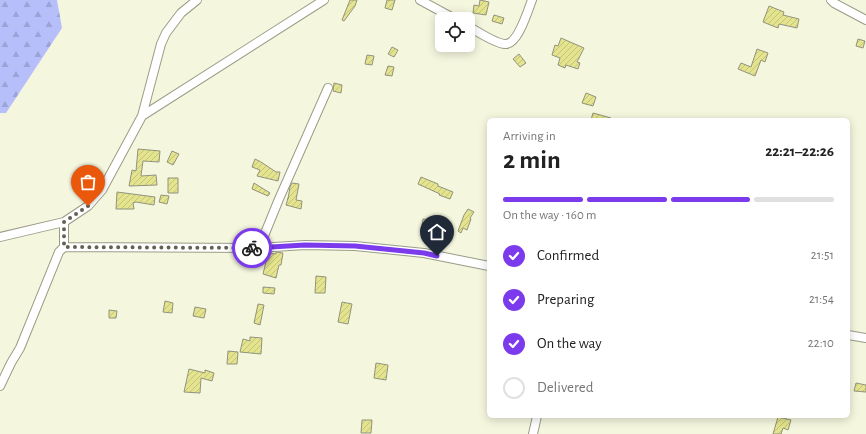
<!DOCTYPE html>
<meta charset="utf-8">
<style>
body{margin:0;font-family:"Alegreya Sans",sans-serif;background:#f2f2f2;color:#222;height:100vh;display:flex;flex-direction:column;font-size:15px;white-space:nowrap}
*{box-sizing:border-box;margin:0}
p{font-size:13px;color:#767676}
.icon{flex:none;width:22px;height:22px;fill:none;stroke:currentColor;stroke-width:2;stroke-linecap:round;stroke-linejoin:round}
.map{position:relative;flex:1;overflow:hidden}
.panel{position:absolute;left:487px;top:118px;width:363px;height:300px;display:flex;flex-direction:column;background:#fff;border-radius:6px;box-shadow:0 2px 10px #0003}
.panel>*{flex:none}
.controls{position:absolute;left:435px;top:12px;display:grid;gap:8px}
.controls a{display:grid;place-items:center;width:40px;height:40px;border-radius:6px;background:#fff;box-shadow:0 2px 10px #0003;font-size:20px}
.pin{position:absolute;display:grid;place-items:center;width:34px;height:34px;color:#fff;margin:-41px -17px;border-radius:50% 50% 50% 0;rotate:-45deg;box-shadow:0 0 4px #0007}
.pin .icon{rotate:45deg}
.courier{position:absolute;display:grid;place-items:center;width:40px;height:40px;margin:-20px;border:3px solid #7c3aed;border-radius:50%;background:#fff;color:#222;box-shadow:0 1px 5px #0007}
.headline em{font-style:normal;font-weight:700}
.headline div{display:flex;flex-direction:column-reverse}
.headline{display:flex;align-items:center;justify-content:space-between;height:68px;padding:0 16px}
h1{font-size:26px;font-weight:700;line-height:30px}
.bar{display:grid;grid-template-columns:repeat(4,1fr);gap:6px 4px;align-content:center;height:48px;padding:0 16px}
.bar i{height:5px;border-radius:3px;background:#e0e0e0}
.bar .on{background:#7c3aed}
.bar p{grid-column:span 4}
ol{padding:0 16px;list-style:none}
li{display:flex;align-items:center;gap:12px;height:44px}
li p{margin-inline-start:auto}
li .icon{padding:4px;border-radius:50%;background:#7c3aed;color:#fff;stroke-width:4}
li:last-child{color:#767676}
li i{width:22px;height:22px;border:2px solid #e0e0e0;border-radius:50%}
.map>svg:first-child{display:block}
</style>
<div class="map">
<svg width="866" height="434" viewBox="0 0 866 434">
<defs>
<pattern id="forest-firs" width="22" height="20" patternUnits="userSpaceOnUse"><rect width="22" height="20" fill="#b7bffb"/><path d="M5 1l3.5 6h-7zM16 11l3.5 6h-7z" fill="#9ca3d6"/></pattern>
<pattern id="building-hatch" width="6" height="6" patternUnits="userSpaceOnUse"><rect width="6" height="6" fill="#e4e48e"/><path d="M-1 1l2-2M0 6l6-6M5 7l2-2" fill="none" stroke="#c3c379"/></pattern>
</defs>
<rect width="100%" height="100%" fill="#f5f6de"/>
<!-- forest -->
<path fill="url(#forest-firs)" d="M 0,0 L 57,0 L 62,28 L 6,113 L 0,113 Z"/>
<!-- building -->
<path fill="url(#building-hatch)" stroke="#92937e" d="M 350,0 L 357,0 L 355,6 L 344,21 L 342,20 Z
M 387,0 L 395,0 L 392,10 L 385,8 Z
M 480,0 L 489,2 L 486,15 L 473,13 L 474,5 L 479,6 Z
M 769,6 L 784,12 L 783,15 L 799,19 L 797,28 L 779,24 L 778,28 L 763,22 Z
M 494,15 L 504,18 L 502,24 L 492,21 Z
M 561,38 L 584,48 L 577,62 L 580,63 L 578,69 L 566,65 L 565,68 L 558,65 L 560,58 L 552,55 L 555,45 L 558,46 Z
M 858,39 L 865,41 L 863,48 L 856,46 Z
M 392,47 L 398,50 L 394,57 L 388,54 Z
M 757,49 L 768,53 L 765,62 L 761,60 L 755,76 L 738,69 L 741,63 L 751,67 Z
M 519,54 L 526,63 L 520,67 L 513,59 Z
M 367,55 L 374,56 L 372,65 L 365,64 Z
M 388,66 L 394,67 L 392,76 L 385,75 Z
M 334,83 L 342,85 L 341,93 L 333,91 Z
M 586,93 L 596,97 L 593,106 L 582,103 Z
M 593,113 L 611,118 L 611,120 L 591,120 Z
M 138,149 L 160,151 L 159,162 L 143,161 L 141,176 L 156,175 L 157,185 L 129,186 L 132,170 L 136,171 Z
M 172,151 L 179,154 L 173,165 L 167,162 Z
M 255,159 L 261,162 L 276,172 L 280,172 L 278,181 L 257,176 L 260,170 L 252,167 Z
M 421,177 L 438,184 L 438,186 L 453,192 L 450,199 L 439,195 L 440,194 L 418,184 Z
M 168,178 L 178,178 L 178,193 L 168,193 Z
M 254,183 L 270,193 L 268,196 L 252,189 Z
M 292,183 L 299,184 L 296,200 L 302,201 L 301,209 L 286,205 L 288,198 L 288,199 L 290,187 Z
M 117,192 L 155,197 L 154,205 L 136,202 L 133,203 L 134,209 L 116,209 Z
M 161,195 L 169,196 L 167,204 L 159,202 Z
M 468,209 L 474,212 L 470,218 L 471,219 L 467,230 L 463,228 L 461,233 L 458,231 L 464,215 Z
M 423,219 L 433,220 L 432,224 L 444,229 L 441,236 L 431,233 L 423,231 L 424,225 L 422,225 Z
M 276,252 L 283,253 L 281,265 L 279,265 L 276,278 L 263,274 L 268,253 L 276,254 Z
M 316,276 L 326,277 L 325,293 L 315,293 Z
M 263,287 L 275,288 L 274,294 L 263,293 Z
M 165,301 L 173,303 L 172,313 L 163,312 Z
M 342,302 L 352,304 L 348,324 L 338,322 Z
M 258,304 L 264,305 L 260,325 L 254,323 Z
M 195,307 L 206,309 L 204,318 L 193,316 Z
M 109,310 L 117,311 L 116,318 L 109,318 Z
M 250,337 L 262,338 L 261,354 L 240,352 L 243,339 L 250,341 Z
M 228,351 L 238,352 L 237,364 L 227,364 Z
M 376,363 L 388,365 L 386,380 L 374,378 Z
M 189,369 L 205,373 L 205,370 L 214,373 L 212,381 L 201,378 L 200,393 L 184,392 Z
M 856,383 L 866,385 L 866,392 L 854,391 Z
M 778,417 L 791,420 L 788,430 L 783,428 L 781,434 L 773,434 Z
M 362,420 L 372,420 L 371,433 L 361,433 Z"/>
<g fill="none" stroke-linecap="round" stroke-linejoin="round">
<defs>
<path id="street" d="M 420,0 L 455,19
M 831,0 L 834,3 L 866,20
M 468,26 C 476,31 497,44 505,44 C 518,45 528,10 532,0
M 142,116 L 324,0
M 0,237 L 64,222 L 88,206 L 102,190 L 142,116 L 161,44 L 166,33 L 181,13 L 197,0
M 64,247 L 259,248 L 305,245 L 355,246 L 424,253 L 489,266
M 259,248 L 279,199 L 328,88
M 848,335 L 866,338
M 0,386 L 11,363 L 20,348 L 59,252 L 64,247 L 64,222
M 533,434 L 537,416"/>
</defs>
<!-- street casing -->
<use href="#street" stroke="#9b9c87" stroke-width="10"/>
<!-- street -->
<use href="#street" stroke="#fff" stroke-width="8"/>
</g>
<g fill="none" stroke-linecap="round" stroke-linejoin="round">
<!-- done -->
<path stroke="#616154" stroke-width="4" stroke-dasharray="0 7.2" d="M 88,206 L 64,222 L 64,247 L 252,248"/>
<!-- route -->
<path stroke="#7c3aed" stroke-width="5" d="M 252,248 L 305,245 L 355,246 L 424,253 L 437,256"/>
</g>
</svg>
<div class="controls">
<a><svg class="icon" aria-label="locate" viewBox="0 0 24 24"><circle cx="12" cy="12" r="6"/><path d="M12 2v4M12 18v4M2 12h4M18 12h4"/></svg></a>
</div>
<div class="pin" style="left:88px;top:206px;background:#ea580c"><svg class="icon" aria-label="bag" viewBox="0 0 24 24"><path d="M5 8h14l-1 12H6zM9 8a3 3 0 0 1 6 0"/></svg></div>
<div class="pin" style="left:437px;top:256px;background:#1f2937"><svg class="icon" aria-label="home" viewBox="0 0 24 24"><path d="M3 11l9-7 9 7M6 9v11h12V9"/></svg></div>
<div class="courier" style="left:252px;top:248px"><svg class="icon" aria-label="bike" viewBox="0 0 24 24"><circle cx="6" cy="16" r="4"/><circle cx="18" cy="16" r="4"/><path d="M6 16l4-8h5l3 8M10 8l3 8H6M13 5h3"/></svg></div>
<section class="panel">
<div class="headline"><div><h1>2 min</h1><p>Arriving in</p></div><em>22:21–22:26</em></div>
<div class="bar"><i class="on"></i><i class="on"></i><i class="on"></i><i></i><p>On the way · 160 m</p></div>
<ol>
<li><svg class="icon" aria-label="check" viewBox="0 0 24 24"><path d="M5 12l5 5 9-10"/></svg>Confirmed<p>21:51</p></li>
<li><svg class="icon" aria-label="check" viewBox="0 0 24 24"><path d="M5 12l5 5 9-10"/></svg>Preparing<p>21:54</p></li>
<li><svg class="icon" aria-label="check" viewBox="0 0 24 24"><path d="M5 12l5 5 9-10"/></svg>On the way<p>22:10</p></li>
<li><i></i>Delivered</li>
</ol>
</section>
</div>
